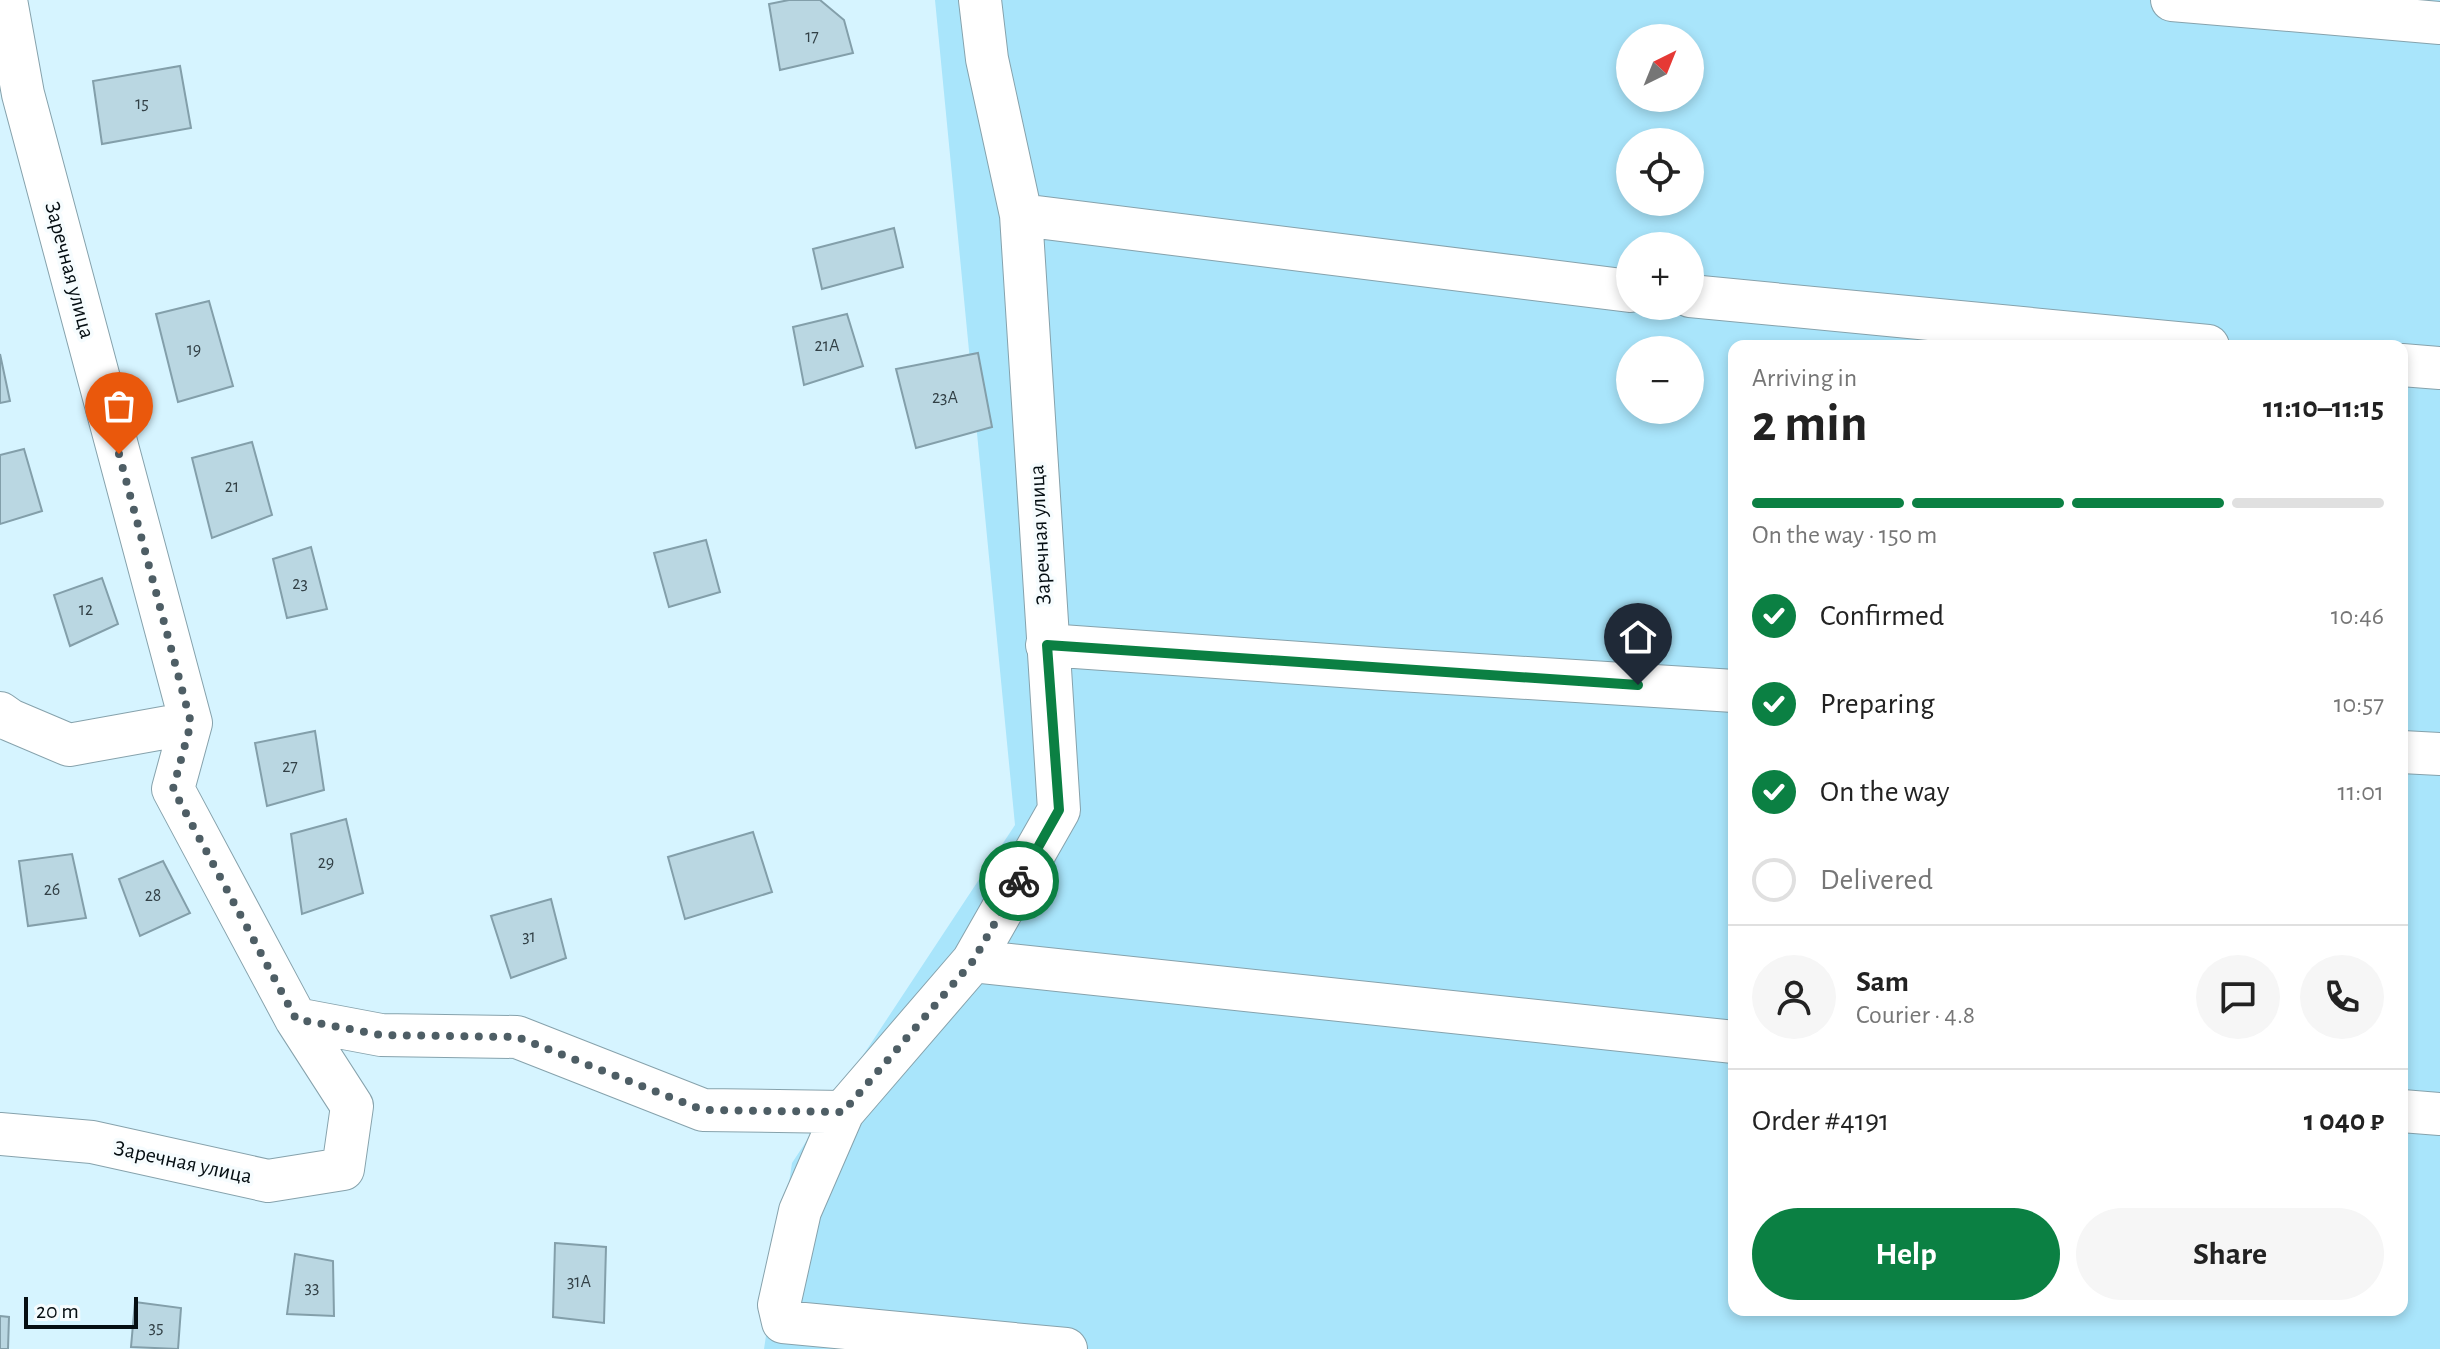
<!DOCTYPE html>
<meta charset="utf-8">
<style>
body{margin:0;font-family:"Alegreya Sans",sans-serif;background:#f6f6f6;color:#222;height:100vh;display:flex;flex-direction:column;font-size:30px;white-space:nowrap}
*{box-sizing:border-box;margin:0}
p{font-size:26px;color:#767676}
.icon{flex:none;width:44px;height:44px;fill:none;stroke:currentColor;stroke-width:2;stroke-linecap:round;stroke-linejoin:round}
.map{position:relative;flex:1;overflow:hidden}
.side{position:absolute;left:1728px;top:340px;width:680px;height:976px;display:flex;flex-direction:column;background:#fff;border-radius:16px;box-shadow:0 4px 12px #0003}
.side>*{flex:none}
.needle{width:52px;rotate:43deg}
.tools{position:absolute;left:1616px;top:24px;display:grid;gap:16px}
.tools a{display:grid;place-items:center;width:88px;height:88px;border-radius:50%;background:#fff;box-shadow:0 4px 12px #0003;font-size:40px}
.scale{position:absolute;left:24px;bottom:20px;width:114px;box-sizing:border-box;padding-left:8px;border:4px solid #050e12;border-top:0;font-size:22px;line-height:28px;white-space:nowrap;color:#050e12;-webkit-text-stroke:6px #f6fcfe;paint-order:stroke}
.pin{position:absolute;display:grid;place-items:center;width:68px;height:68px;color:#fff;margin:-82px -34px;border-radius:50% 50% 50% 0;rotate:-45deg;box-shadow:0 0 8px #0007}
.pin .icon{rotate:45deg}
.courier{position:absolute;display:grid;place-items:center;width:80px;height:80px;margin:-40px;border:6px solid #0b8043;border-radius:50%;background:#fff;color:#222;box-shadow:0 2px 10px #0007}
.overview em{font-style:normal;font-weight:600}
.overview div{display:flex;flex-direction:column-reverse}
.overview{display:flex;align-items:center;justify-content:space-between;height:136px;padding:0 24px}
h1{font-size:52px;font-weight:600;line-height:60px}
.bar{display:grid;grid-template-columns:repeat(4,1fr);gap:12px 8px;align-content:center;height:96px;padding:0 24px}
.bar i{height:10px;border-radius:6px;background:#e0e0e0}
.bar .on{background:#0b8043}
.bar p{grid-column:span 4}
.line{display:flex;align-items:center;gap:20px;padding:0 24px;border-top:2px solid #e0e0e0}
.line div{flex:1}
.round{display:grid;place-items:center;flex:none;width:84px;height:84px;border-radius:42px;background:#f6f6f6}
ol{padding:0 24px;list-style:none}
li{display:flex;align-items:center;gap:24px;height:88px}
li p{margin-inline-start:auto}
li .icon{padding:8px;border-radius:50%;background:#0b8043;color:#fff;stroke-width:4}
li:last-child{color:#767676}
li i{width:44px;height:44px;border:4px solid #e0e0e0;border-radius:50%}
.button{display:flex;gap:16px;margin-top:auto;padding:16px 24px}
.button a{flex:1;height:92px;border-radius:48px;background:#0b8043;color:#fff;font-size:32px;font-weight:600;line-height:92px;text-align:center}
.button a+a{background:#f6f6f6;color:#222}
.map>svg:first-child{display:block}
</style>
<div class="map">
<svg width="2440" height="1349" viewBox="0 0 2440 1349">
<rect width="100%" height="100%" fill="#d6f4ff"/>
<!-- green -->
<path fill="#a9e5fb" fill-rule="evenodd" d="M 935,0 L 2440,0 L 2440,1349 L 764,1349 L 792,1163 L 1015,825 ZM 1630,38 L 1690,38 L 1690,98 L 1630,98 ZM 1630,142 L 1690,142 L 1690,202 L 1630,202 ZM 1630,246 L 1690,246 L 1690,306 L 1630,306 ZM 1734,346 L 2402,346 L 2402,1310 L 1734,1310 ZM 1630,350 L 1690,350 L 1690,410 L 1630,410 Z"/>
<!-- building -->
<path fill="#bad7e2" stroke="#839faa" stroke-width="2" d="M 789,0 L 820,0 L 844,20 L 853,53 L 780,70 L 769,4 Z
M 180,66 L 191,128 L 102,144 L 93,81 Z
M 894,228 L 903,267 L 822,289 L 813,249 Z
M 209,301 L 233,386 L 178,402 L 156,314 Z
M 847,314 L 863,366 L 804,385 L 793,327 Z
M 978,353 L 992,427 L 916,448 L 896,369 Z
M 0,354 L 10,401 L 0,403 Z
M 252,442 L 272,515 L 212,538 L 192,458 Z
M 24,449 L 42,511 L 0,524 L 0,455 Z
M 706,540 L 720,592 L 669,607 L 654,553 Z
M 311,547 L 327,609 L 287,618 L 273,559 Z
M 102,578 L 118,624 L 70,646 L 54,595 Z
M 315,731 L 324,790 L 267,806 L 255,743 Z
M 346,819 L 363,893 L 302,914 L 291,834 Z
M 753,832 L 772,892 L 685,919 L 668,857 Z
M 72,854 L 86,918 L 28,926 L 19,861 Z
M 163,861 L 190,913 L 140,936 L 119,879 Z
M 551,899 L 566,958 L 511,978 L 491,916 Z
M 555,1243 L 606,1247 L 604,1323 L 553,1317 Z
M 295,1254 L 333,1261 L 334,1316 L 287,1314 Z
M 135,1302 L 181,1308 L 178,1349 L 131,1347 Z
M 0,1316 L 9,1317 L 8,1349 L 0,1349 Z"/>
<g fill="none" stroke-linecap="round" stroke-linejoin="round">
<defs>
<path id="minor" d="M 2172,0 L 2440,23
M 1021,215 L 1630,291
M 1690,296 L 2208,346
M 2402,365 L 2440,368
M 1047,645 L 1384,669 L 1734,691
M 0,713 L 10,720 L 69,745 L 191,723
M 2402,752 L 2440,754
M 973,961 L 1734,1042
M 296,1019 L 381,1035 L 517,1037 L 703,1110 L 843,1112 L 973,961 L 1059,810 L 1021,215 L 987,59 L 980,0
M 2402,1111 L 2440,1114
M 843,1112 L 800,1211 L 779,1305 L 783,1322 L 1066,1349
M 0,1134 L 92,1142 L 268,1181 L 343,1169 L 352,1106 L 296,1019 L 173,789 L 191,723 L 23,94 L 6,0"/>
</defs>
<!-- minor casing -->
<use href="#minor" stroke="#86a2ac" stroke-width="44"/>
<!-- minor -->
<use href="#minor" stroke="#fff" stroke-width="42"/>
</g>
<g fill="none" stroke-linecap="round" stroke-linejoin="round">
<!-- done -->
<path stroke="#4e5e65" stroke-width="8" stroke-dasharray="0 14.4" d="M 119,454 L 191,723 L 173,789 L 296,1019 L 381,1035 L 517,1037 L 703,1110 L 843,1112 L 973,961 L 1019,881"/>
<!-- route -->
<path stroke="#0b8043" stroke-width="10" d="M 1019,881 L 1059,810 L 1047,645 L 1638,685"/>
</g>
<g text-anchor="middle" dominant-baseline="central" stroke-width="7" stroke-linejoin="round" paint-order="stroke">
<!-- number labels -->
<g font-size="18" fill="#324046">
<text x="812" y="37">17</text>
<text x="142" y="104">15</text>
<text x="827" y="346">21А</text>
<text x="194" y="350">19</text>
<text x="945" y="398">23А</text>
<text x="232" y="487">21</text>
<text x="300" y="584">23</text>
<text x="86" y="610">12</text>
<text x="290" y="767">27</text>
<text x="326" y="863">29</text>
<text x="52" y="890">26</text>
<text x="153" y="896">28</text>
<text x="529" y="937">31</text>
<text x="579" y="1282">31А</text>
<text x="312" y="1288">33</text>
<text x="156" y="1328">35</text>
</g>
<!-- street labels -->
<g font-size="22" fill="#050e12" stroke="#f6fcfe">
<text transform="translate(70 270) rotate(75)">Заречная улица</text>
<text transform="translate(1040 535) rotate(-93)">Заречная улица</text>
<text transform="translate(183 1162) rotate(12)">Заречная улица</text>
</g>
</g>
</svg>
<div class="tools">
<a><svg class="needle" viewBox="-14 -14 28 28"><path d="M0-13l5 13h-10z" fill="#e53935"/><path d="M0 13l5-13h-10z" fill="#767676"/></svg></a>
<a><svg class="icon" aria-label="locate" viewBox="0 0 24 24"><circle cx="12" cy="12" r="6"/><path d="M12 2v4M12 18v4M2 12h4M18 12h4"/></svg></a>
<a>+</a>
<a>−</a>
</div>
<div class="scale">20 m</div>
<div class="pin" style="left:119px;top:454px;background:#ea580c"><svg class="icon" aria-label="bag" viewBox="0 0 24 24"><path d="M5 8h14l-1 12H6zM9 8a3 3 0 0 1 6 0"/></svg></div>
<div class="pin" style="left:1638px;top:685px;background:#1f2937"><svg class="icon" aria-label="home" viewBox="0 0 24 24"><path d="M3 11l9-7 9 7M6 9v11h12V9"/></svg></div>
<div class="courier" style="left:1019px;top:881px"><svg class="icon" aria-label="bike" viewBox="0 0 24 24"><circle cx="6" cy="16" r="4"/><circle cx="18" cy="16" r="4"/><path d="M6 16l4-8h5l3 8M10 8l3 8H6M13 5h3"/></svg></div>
<section class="side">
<div class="overview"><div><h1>2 min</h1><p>Arriving in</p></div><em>11:10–11:15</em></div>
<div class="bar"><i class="on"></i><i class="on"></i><i class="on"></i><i></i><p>On the way · 150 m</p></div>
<ol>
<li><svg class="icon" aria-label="check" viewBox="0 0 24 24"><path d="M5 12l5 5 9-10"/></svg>Confirmed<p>10:46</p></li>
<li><svg class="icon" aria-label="check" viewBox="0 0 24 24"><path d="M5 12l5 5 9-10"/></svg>Preparing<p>10:57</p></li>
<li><svg class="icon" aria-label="check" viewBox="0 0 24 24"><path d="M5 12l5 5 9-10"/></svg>On the way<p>11:01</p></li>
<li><i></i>Delivered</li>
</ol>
<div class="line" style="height:144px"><a class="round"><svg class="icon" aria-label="person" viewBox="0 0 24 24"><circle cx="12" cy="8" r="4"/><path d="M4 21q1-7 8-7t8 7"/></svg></a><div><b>Sam</b><p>Courier · 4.8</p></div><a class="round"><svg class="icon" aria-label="chat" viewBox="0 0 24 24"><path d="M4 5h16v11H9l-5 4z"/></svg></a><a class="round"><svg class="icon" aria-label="phone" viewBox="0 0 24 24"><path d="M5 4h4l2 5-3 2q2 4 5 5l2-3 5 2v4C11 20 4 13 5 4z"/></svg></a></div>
<div class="line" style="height:104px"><div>Order #4191</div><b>1 040 ₽</b></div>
<div class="button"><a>Help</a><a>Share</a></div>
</section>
</div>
